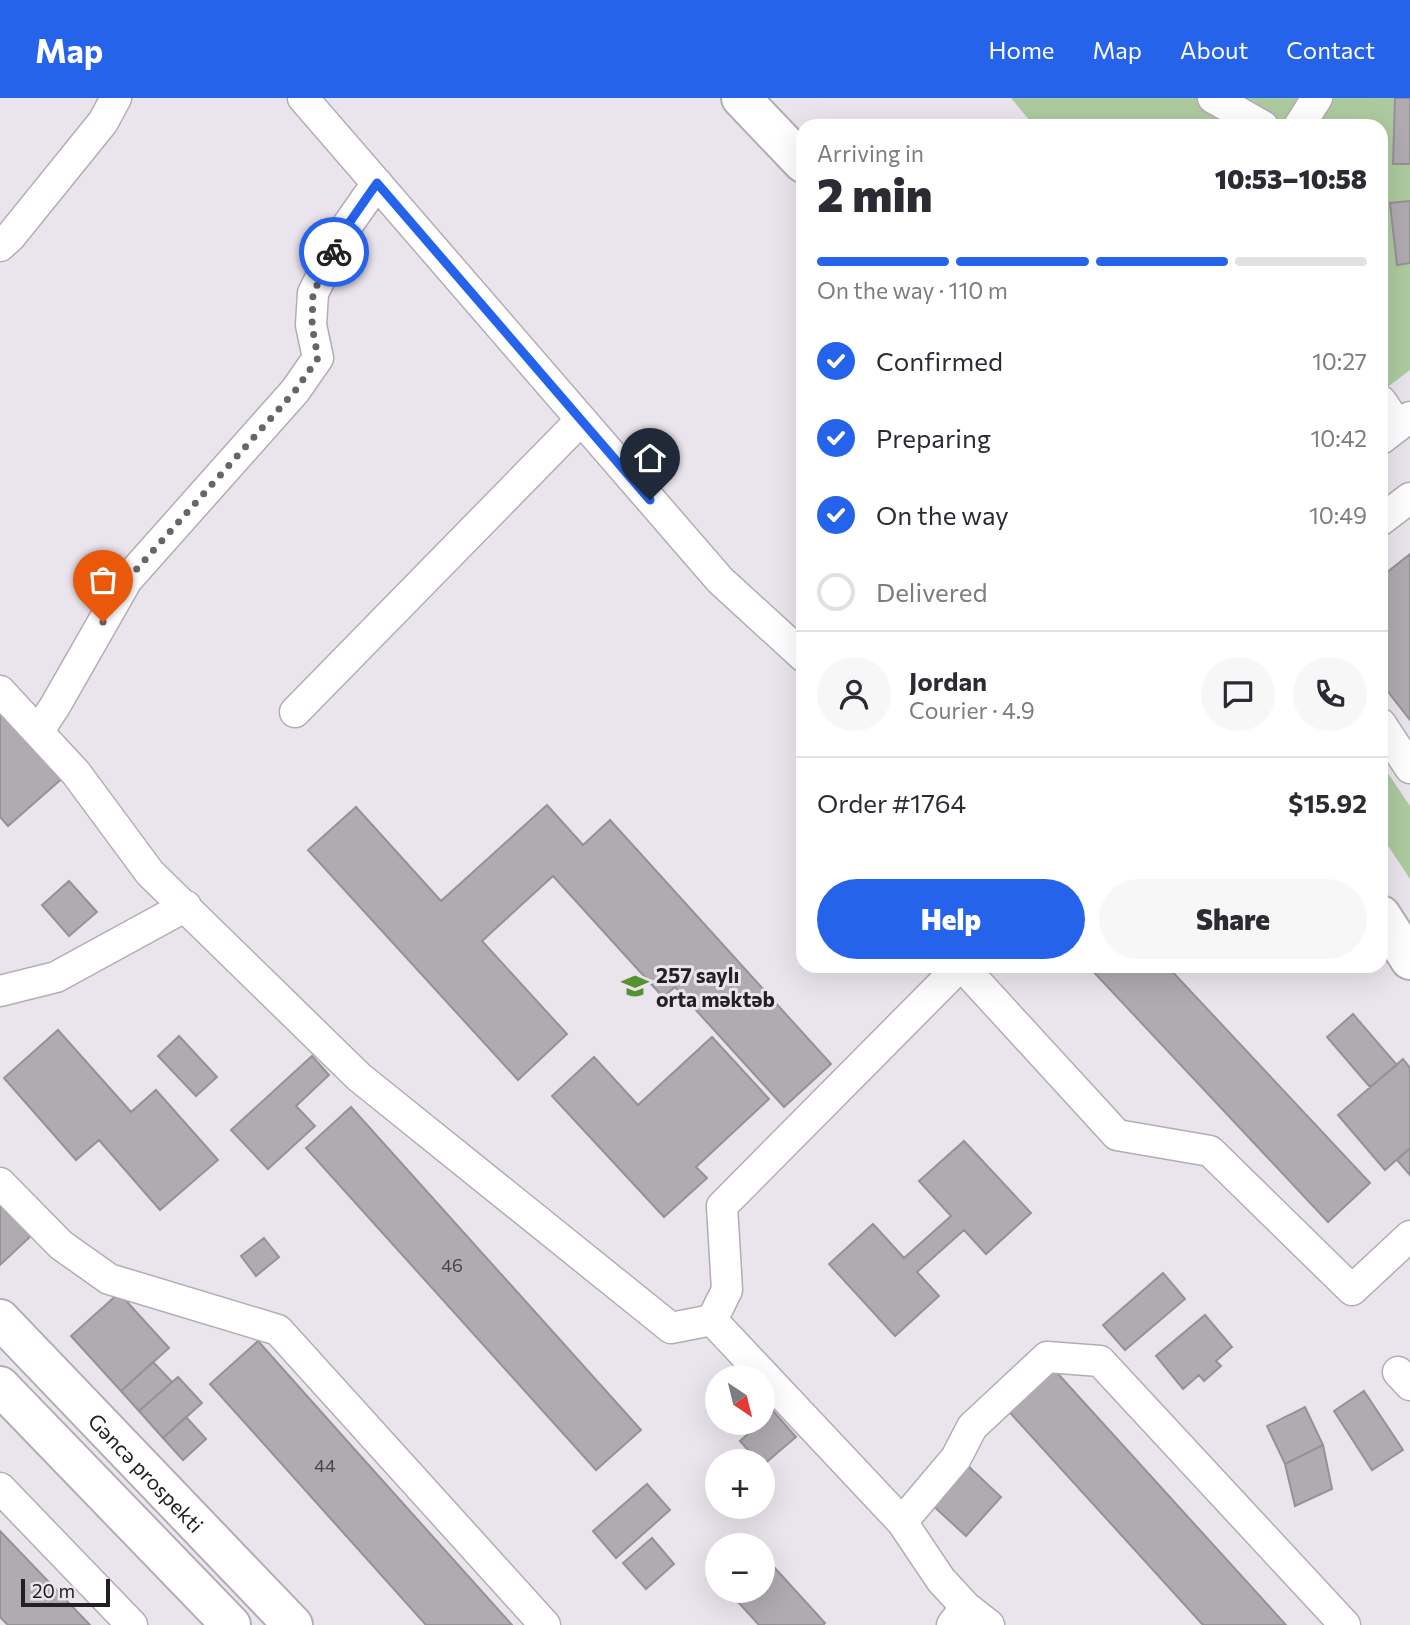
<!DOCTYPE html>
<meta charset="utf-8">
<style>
body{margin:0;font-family:Commissioner,sans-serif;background:#f7f7f7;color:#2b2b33;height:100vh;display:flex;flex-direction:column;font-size:26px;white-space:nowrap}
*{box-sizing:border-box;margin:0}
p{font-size:23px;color:#7c7c81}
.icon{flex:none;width:38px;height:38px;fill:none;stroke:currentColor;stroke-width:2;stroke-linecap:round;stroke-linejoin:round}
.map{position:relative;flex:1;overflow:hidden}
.details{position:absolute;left:796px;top:21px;width:592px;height:854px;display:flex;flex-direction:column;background:#fff;border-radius:21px;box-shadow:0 7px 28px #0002}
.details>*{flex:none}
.needle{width:46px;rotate:145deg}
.tools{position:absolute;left:705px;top:1267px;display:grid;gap:14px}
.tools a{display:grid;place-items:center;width:70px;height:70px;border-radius:50%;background:#fff;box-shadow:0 7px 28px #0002;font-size:35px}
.scale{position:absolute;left:21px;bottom:18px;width:89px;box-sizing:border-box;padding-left:7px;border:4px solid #222022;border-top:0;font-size:19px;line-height:24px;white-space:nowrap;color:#222022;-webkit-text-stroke:5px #eae5ec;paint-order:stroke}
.pin{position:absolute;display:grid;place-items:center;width:60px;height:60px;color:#fff;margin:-72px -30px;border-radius:50% 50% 50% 0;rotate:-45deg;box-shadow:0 0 7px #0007}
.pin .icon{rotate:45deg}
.courier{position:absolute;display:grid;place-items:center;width:70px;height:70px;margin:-35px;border:5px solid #2563eb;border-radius:50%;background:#fff;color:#222;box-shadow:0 2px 9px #0007}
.overview em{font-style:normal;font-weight:800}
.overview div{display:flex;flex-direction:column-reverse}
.overview{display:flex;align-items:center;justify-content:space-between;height:119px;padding:0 21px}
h1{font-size:46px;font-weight:800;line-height:52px}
.bar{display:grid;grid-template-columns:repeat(4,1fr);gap:10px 7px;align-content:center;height:84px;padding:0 21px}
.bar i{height:9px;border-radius:5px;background:#e1e1e2}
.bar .active{background:#2563eb}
.bar p{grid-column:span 4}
.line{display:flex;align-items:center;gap:18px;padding:0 21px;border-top:2px solid #e1e1e2}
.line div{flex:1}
.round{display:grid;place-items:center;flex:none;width:74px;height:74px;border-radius:37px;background:#f7f7f7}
ol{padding:0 21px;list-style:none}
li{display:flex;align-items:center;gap:21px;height:77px}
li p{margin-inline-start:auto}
li .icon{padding:7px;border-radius:50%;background:#2563eb;color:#fff;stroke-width:4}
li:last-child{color:#7c7c81}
li i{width:38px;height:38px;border:4px solid #e1e1e2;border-radius:50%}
.action{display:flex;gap:14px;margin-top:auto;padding:14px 21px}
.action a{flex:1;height:80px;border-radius:42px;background:#2563eb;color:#fff;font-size:28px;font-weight:800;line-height:80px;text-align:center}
.action a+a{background:#f7f7f7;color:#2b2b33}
header{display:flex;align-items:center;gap:42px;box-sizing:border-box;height:98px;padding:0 35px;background:#2563eb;color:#fff}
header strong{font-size:33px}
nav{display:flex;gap:38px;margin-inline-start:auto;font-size:24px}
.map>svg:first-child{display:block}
</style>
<header>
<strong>Map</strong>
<nav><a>Home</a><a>Map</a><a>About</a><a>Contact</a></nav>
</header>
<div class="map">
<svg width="1410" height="1527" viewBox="0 0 1410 1527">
<rect width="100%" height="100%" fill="#eae5ec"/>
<!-- green -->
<path fill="#adca9f" d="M 1011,0 L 1410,0 L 1410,272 L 1381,294 L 1381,28 L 1034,28 Z
M 1381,665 L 1410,708 L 1410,781 L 1381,737 Z"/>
<!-- building -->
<path fill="#b0aab1" stroke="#969197" stroke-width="2" d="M 1395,0 L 1410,0 L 1410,66 L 1393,66 Z
M 1410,103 L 1410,165 L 1397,167 L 1390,105 Z
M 1410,456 L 1410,622 L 1381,585 L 1381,479 Z
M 0,611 L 65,678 L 8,728 L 0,719 Z
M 547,707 L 583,747 L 610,722 L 831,966 L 784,1009 L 675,889 L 663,899 L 553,778 L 482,843 L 567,936 L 518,982 L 308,752 L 356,709 L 441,803 Z
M 69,783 L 97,814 L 69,838 L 42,807 Z
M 1088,868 L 1167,868 L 1370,1085 L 1328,1124 Z
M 1353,916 L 1397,967 L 1370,989 L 1327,939 Z
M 58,932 L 131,1014 L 156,992 L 218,1062 L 160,1112 L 99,1042 L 76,1062 L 4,980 Z
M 179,938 L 217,979 L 196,998 L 158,958 Z
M 712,939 L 769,1001 L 696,1069 L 707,1080 L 664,1119 L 552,998 L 594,959 L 638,1007 Z
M 312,958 L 329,977 L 296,1008 L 315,1028 L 268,1071 L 231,1032 Z
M 1403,961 L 1410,970 L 1410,1050 L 1385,1072 L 1338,1017 Z
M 351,1009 L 641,1332 L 596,1372 L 306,1050 Z
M 964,1043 L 1031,1115 L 986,1156 L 964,1132 L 917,1174 L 939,1198 L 895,1238 L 829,1166 L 873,1126 L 904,1160 L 951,1118 L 919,1083 Z
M 1410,1050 L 1410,1077 L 1397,1062 Z
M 0,1101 L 32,1137 L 0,1167 Z
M 264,1140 L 279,1159 L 256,1178 L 241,1158 Z
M 1163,1175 L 1185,1201 L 1125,1252 L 1103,1227 Z
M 119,1195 L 169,1250 L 121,1293 L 71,1238 Z
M 1205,1217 L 1232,1249 L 1216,1263 L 1221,1268 L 1204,1283 L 1199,1277 L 1183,1291 L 1156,1258 Z
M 258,1243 L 348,1344 L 512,1527 L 426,1527 L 210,1286 Z
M 153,1264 L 172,1284 L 139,1313 L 121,1293 Z
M 1050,1267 L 1286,1527 L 1203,1527 L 1004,1308 Z
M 178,1279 L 202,1305 L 163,1340 L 139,1313 Z
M 1364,1293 L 1403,1352 L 1372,1372 L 1334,1313 Z
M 1305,1309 L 1323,1347 L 1285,1366 L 1267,1328 Z
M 773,1313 L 796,1339 L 763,1367 L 763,1363 L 758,1363 L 740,1343 L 760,1325 L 763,1325 L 763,1322 Z
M 186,1319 L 206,1341 L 183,1362 L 163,1340 Z
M 1323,1347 L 1332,1391 L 1295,1408 L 1285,1366 Z
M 966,1366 L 1001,1399 L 966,1438 L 930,1405 Z
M 647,1386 L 670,1412 L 616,1460 L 593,1433 Z
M 0,1433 L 90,1527 L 8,1527 L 0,1519 Z
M 652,1440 L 674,1466 L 646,1491 L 623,1465 Z
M 763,1457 L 825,1525 L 823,1527 L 759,1527 L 728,1493 L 763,1493 Z"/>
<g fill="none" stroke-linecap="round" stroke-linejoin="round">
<defs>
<path id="minor" d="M 303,0 L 720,482 L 803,558
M 1213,0 L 1263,28
M 1299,28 L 1317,0
M 0,148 L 10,139 L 103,24 L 116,0
M 1381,303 L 1398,328
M 1381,341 L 1410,319
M 1381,422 L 1410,400
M 0,593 L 76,675 L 150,775 L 359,979 L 671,1230 L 712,1222
M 295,614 L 581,322
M 1381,626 L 1410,670
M 38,634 L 55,608 L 127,482 L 295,293 L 318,260 L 311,227 L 313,195 L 347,128 L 377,85
M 962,868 L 1117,1037 L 1210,1053 L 1352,1192 L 1410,1138
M 0,893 L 56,879 L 186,808
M 0,1085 L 61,1147 L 109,1181 L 278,1232 L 545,1527
M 712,1222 L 727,1192 L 722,1108 L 960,868
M 712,1222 L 902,1424 L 941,1482 L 966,1509 L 952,1527
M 1398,1274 L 1410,1287
M 0,1390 L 132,1527
M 902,1424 L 956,1360 L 972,1329 L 1047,1259 L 1100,1263 L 1345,1527
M 966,1509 L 989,1527"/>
<g id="major">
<path d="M 741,0 L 803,65"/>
<path d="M 1381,817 L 1410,862"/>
<path id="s1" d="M 0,1221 L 293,1527"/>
<path d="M 0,1288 L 231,1527"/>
</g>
</defs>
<!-- minor casing -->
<use href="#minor" stroke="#b2adb4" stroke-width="33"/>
<!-- major casing -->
<use href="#major" stroke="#b2adb4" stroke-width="42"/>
<!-- minor -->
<use href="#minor" stroke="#fff" stroke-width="30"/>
<!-- major -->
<use href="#major" stroke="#fff" stroke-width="38"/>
</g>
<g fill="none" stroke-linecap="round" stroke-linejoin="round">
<!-- done -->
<path stroke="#686569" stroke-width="7" stroke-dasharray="0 12.6" d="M 103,524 L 127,482 L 295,293 L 318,260 L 312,228 L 313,195 L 334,154"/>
<!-- route -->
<path stroke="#2563eb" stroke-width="9" d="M 334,154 L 347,128 L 377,85 L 650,402"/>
</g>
<!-- icons -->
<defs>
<symbol id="school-bare" viewBox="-9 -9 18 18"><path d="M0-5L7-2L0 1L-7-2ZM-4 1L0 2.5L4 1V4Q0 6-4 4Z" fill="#569232" stroke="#eae5ec" stroke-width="2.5" paint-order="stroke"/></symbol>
</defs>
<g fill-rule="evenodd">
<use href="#school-bare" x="616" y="869" width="38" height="38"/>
</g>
<g text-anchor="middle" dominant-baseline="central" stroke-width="6" stroke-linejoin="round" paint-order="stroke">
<!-- number labels -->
<g font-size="18" fill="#464246">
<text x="452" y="1167">46</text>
<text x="325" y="1367">44</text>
</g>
<!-- poi labels -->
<g font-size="21" font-weight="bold" fill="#222022" stroke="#eae5ec" text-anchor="start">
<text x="656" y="876">257 saylı<tspan x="656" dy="24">orta məktəb</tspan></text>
</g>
<!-- street labels -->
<g font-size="21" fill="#222022" stroke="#eae5ec">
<text stroke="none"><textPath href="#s1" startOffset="212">Gəncə prospekti</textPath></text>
</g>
</g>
</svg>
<div class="tools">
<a><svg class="needle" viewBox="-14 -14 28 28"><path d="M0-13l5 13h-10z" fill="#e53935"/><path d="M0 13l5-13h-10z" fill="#7c7c81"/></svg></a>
<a>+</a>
<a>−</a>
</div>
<div class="scale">20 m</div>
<div class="pin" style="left:103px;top:524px;background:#ea580c"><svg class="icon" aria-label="bag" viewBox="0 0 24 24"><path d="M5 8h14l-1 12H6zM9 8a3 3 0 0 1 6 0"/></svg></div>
<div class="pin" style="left:650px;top:402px;background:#1f2937"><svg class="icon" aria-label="home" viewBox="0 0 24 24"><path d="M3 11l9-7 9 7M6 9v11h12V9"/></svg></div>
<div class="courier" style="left:334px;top:154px"><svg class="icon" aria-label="bike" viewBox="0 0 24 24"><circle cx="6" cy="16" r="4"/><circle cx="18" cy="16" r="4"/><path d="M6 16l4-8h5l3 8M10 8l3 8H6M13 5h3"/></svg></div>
<section class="details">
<div class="overview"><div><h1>2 min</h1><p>Arriving in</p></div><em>10:53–10:58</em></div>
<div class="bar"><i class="active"></i><i class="active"></i><i class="active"></i><i></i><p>On the way · 110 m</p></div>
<ol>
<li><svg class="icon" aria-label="check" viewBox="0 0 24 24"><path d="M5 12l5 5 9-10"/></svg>Confirmed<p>10:27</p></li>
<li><svg class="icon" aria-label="check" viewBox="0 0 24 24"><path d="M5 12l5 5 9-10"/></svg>Preparing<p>10:42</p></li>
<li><svg class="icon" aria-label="check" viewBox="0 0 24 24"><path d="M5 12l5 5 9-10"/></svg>On the way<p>10:49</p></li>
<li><i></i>Delivered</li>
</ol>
<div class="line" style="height:126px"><a class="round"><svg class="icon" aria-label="person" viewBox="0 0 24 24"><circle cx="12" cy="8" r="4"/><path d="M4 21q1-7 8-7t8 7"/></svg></a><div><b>Jordan</b><p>Courier · 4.9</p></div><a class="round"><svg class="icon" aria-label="chat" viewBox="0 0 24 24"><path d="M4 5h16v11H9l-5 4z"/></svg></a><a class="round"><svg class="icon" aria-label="phone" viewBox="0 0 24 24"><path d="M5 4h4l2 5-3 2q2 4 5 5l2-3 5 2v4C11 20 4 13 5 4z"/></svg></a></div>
<div class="line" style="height:91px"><div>Order #1764</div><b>$15.92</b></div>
<div class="action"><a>Help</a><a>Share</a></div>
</section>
</div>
